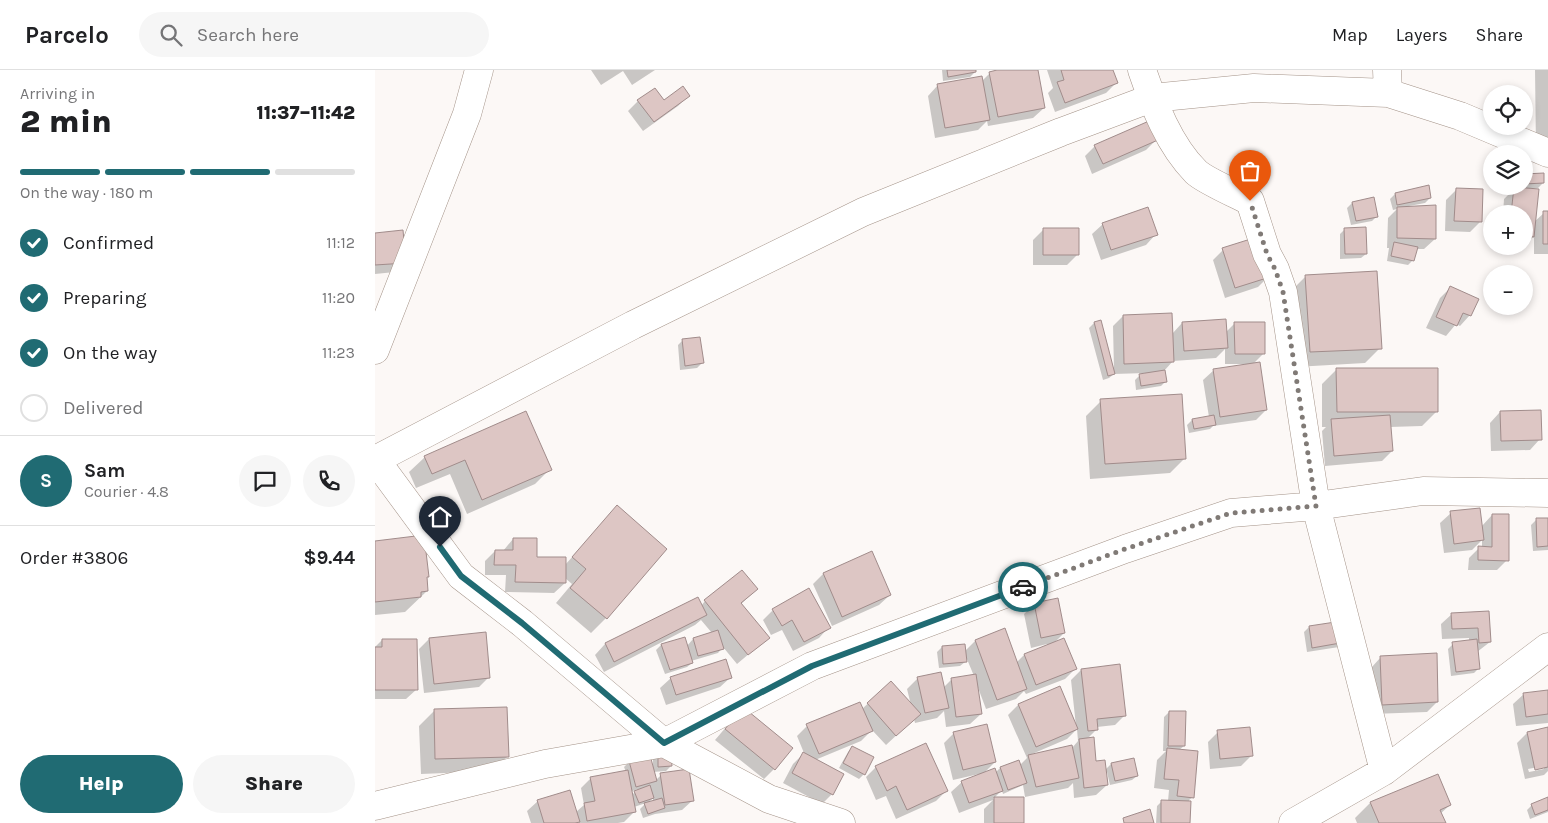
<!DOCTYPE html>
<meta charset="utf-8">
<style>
body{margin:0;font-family:Karla,sans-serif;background:#f6f6f6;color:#202124;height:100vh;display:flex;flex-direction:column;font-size:19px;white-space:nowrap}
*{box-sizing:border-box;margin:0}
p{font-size:16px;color:#757577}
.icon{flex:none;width:28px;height:28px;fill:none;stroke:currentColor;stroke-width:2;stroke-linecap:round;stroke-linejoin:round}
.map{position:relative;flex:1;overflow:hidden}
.panel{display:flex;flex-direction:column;background:#fff;width:375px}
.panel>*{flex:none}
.controls{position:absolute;left:1108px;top:15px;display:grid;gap:10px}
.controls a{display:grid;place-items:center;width:50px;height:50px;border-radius:50%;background:#fff;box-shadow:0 2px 8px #0003;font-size:25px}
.pin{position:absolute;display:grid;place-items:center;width:42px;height:42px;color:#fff;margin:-51px -21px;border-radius:50% 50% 50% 0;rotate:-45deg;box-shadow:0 0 5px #0007}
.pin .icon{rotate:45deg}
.courier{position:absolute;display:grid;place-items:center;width:50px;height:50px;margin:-25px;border:4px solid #206b73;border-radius:50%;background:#fff;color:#222;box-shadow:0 1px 6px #0007}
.summary em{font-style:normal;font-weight:800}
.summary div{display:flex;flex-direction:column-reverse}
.summary{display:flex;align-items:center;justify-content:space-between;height:85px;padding:0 20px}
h1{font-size:32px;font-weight:800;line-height:38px}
.bar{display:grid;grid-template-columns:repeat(4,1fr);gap:8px 5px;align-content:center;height:60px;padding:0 20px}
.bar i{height:6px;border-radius:4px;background:#e0e0e0}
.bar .active{background:#206b73}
.bar p{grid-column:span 4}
.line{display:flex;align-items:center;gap:12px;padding:0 20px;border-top:1px solid #e0e0e0}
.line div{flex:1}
.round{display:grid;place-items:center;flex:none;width:52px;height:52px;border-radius:26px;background:#f6f6f6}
ol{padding:0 20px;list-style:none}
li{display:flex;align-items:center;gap:15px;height:55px}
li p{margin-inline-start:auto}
li .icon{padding:5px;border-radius:50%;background:#206b73;color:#fff;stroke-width:4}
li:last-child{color:#757577}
li i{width:28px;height:28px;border:2px solid #e0e0e0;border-radius:50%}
.action{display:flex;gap:10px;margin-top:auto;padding:10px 20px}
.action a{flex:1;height:58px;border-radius:30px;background:#206b73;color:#fff;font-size:20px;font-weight:800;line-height:58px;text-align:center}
.action a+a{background:#f6f6f6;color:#202124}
header{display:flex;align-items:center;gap:30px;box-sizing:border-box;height:70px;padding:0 25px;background:#fff;border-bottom:1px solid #e0e0e0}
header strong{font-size:24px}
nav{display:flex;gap:28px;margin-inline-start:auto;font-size:18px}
.search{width:350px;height:45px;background:#f6f6f6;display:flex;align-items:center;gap:12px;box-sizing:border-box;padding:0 18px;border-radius:28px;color:#757577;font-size:19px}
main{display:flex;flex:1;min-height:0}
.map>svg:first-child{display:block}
</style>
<header>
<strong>Parcelo</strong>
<div class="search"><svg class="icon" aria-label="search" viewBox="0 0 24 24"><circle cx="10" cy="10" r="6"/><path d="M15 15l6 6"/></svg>Search here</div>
<nav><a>Map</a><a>Layers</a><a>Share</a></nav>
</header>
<main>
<section class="panel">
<div class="summary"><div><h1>2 min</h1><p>Arriving in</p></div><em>11:37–11:42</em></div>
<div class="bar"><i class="active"></i><i class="active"></i><i class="active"></i><i></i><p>On the way · 180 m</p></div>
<ol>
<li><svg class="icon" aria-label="check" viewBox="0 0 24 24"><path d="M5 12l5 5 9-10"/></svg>Confirmed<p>11:12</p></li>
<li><svg class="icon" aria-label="check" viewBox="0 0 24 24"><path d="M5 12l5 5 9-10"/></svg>Preparing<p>11:20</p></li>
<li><svg class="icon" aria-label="check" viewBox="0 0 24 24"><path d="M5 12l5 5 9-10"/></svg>On the way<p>11:23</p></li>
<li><i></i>Delivered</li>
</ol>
<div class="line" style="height:90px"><b class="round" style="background:#206b73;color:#fff">S</b><div><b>Sam</b><p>Courier · 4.8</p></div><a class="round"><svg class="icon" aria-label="chat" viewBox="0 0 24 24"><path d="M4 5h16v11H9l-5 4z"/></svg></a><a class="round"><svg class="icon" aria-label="phone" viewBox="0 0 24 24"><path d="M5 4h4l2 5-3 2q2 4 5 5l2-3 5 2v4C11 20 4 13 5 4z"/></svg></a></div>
<div class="line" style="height:65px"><div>Order #3806</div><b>$9.44</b></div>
<div class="action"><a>Help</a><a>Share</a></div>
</section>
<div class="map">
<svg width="1173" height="753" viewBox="0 0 1173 753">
<rect width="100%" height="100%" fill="#fcf8f6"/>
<!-- shadow -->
<path fill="#0003" fill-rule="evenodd" d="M 216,0 L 280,0 L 257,15 L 248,1 L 226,15 Z
M 567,0 L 599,0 L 600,2 L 595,7 L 568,11 Z
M 628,0 L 661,0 L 669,38 L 658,48 L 613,56 L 612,51 L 603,60 L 560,68 L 553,26 L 563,15 L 607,11 L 615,3 Z
M 672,0 L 736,0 L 741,13 L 731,23 L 680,42 L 673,23 L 678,18 Z
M 1160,0 L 1173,0 L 1173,80 L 1161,80 Z
M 313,26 L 303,36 L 268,61 L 253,41 L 263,31 L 288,32 Z
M 781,70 L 771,80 L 717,104 L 710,86 L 720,76 Z
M 1149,105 L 1168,105 L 1168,113 L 1163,118 L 1155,118 L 1155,120 L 1159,152 L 1169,143 L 1173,143 L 1173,184 L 1159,184 L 1159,166 L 1149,176 L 1149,144 L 1128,144 L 1129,129 L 1138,120 L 1138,116 L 1149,116 Z
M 1081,120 L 1105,152 L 1095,162 L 1070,161 L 1071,130 Z
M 1020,124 L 1055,128 L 1050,133 L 1034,136 L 1060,169 L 1049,179 L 1041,179 L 1038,190 L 1033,195 L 1012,191 L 1014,178 L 1012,178 L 1013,148 L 1022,139 L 1018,140 L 1015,129 Z
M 977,133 L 1002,146 L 997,151 L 976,155 L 972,138 Z
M 728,154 L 781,164 L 771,175 L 726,190 L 717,164 Z
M 970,159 L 991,184 L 986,188 L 965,189 L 965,164 Z
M 668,160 L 702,185 L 692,195 L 658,195 L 658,170 Z
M 27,162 L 20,202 L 0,204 L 0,164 Z
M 848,180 L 893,207 L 883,217 L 850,228 L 838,190 Z
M 931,206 L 1005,278 L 990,293 L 920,297 L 916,221 Z
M 1075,218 L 1095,245 L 1085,256 L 1081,254 L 1071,266 L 1051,258 L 1065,228 Z
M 748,246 L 797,264 L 807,253 L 850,263 L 860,253 L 889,283 L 878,294 L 891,340 L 881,350 L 838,356 L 835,359 L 814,363 L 812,355 L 817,350 L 834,347 L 828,310 L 839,300 L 870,295 L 870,294 L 850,294 L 850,279 L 841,288 L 798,291 L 789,301 L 791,311 L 786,316 L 761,320 L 760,310 L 765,305 L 771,304 L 771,303 L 739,304 L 734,308 L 728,310 L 714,258 L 719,253 L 725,252 L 739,300 L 738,256 Z
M 308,270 L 327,293 L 322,298 L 305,300 L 303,275 Z
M 962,299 L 1062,341 L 1047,356 L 1015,357 L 1017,381 L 1007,391 L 950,396 L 947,361 L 951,357 L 947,357 L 947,314 Z
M 726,331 L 810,388 L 795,403 L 715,409 L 711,346 Z
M 1125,342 L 1165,369 L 1155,380 L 1116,381 L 1115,353 Z
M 151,343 L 175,399 L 160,414 L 92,444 L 75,404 L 41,418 L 34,402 L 50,387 Z
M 242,437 L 290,479 L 231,548 L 216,563 L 181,533 L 197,514 L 190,508 L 190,513 L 179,523 L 130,522 L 131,505 L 110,505 L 110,491 L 120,481 L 128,481 L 138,469 L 161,488 L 190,495 Z
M 1076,443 L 1106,457 L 1117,445 L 1132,490 L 1122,500 L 1093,500 L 1094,488 L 1104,478 L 1107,478 L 1107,470 L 1097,480 L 1069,483 L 1065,453 Z
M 1173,449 L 1173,480 L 1158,481 L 1156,455 L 1161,450 Z
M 0,472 L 53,506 L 51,508 L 52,521 L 30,542 L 0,545 Z
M 448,504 L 515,525 L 504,535 L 457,556 L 438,514 Z
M 382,519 L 366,534 L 393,568 L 362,594 L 348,577 L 343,583 L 316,591 L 317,593 L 312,597 L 290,604 L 281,580 L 286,575 L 309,568 L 312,576 L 318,569 L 337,563 L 326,550 L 320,555 L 229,602 L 220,585 L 230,574 L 322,528 L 326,536 L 330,531 Z
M 659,534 L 689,563 L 678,574 L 700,599 L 690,609 L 651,624 L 649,621 L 641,629 L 611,639 L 602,615 L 606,644 L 595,654 L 571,657 L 569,641 L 562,648 L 540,653 L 539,649 L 511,675 L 497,660 L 486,671 L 440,690 L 457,724 L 447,734 L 408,713 L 418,694 L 429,683 L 422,666 L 432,656 L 487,639 L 515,613 L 536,635 L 532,619 L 543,608 L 568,618 L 576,610 L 599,606 L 589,582 L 600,571 L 630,560 L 641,593 L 649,585 L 673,576 L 672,574 L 656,578 L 649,544 Z
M 398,540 L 454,557 L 444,568 L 418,581 L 407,560 L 396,565 L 388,550 Z
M 1113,542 L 1115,572 L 1102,582 L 1104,598 L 1099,603 L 1076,606 L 1073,579 L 1078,574 L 1094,572 L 1094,568 L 1067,569 L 1066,554 L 1077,544 Z
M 934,557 L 969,572 L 964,577 L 932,582 L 929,562 Z
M 54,569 L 114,607 L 104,617 L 49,623 L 44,579 Z
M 7,570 L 42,619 L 31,629 L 0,629 L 0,577 Z
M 567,577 L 590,592 L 585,596 L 564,598 L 562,582 Z
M 1006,587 L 1062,632 L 1052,642 L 997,644 L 996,598 Z
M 706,600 L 750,645 L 740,655 L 722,657 L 722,659 L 712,669 L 720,692 L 730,700 L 736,694 L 762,706 L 757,710 L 735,715 L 732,702 L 730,702 L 732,715 L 721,725 L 699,728 L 698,713 L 693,718 L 650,727 L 648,715 L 628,724 L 627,720 L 618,729 L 647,728 L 648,753 L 609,753 L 609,739 L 618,730 L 584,743 L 576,722 L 587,712 L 604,705 L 604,704 L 578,710 L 569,673 L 579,663 L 620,692 L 608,704 L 620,703 L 625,698 L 645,695 L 652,688 L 633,645 L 643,635 L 684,618 L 701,656 L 696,610 ZM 702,659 L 703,671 L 697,678 L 658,685 L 657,684 L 692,669 Z
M 356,607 L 345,617 L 291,635 L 285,618 L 296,608 Z
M 1173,621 L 1173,653 L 1141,656 L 1138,634 L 1149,624 Z
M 59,641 L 133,686 L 118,701 L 46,704 L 44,656 Z
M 794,642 L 809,676 L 804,680 L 818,727 L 814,730 L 814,753 L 781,753 L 782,736 L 787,731 L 793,731 L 794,720 L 779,718 L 782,690 L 791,681 L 788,681 L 789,647 Z
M 358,649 L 399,699 L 389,709 L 340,670 Z
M 1172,659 L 1173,701 L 1169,705 L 1150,709 L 1142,673 L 1152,663 ZM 1169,696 L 1169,699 L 1154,702 L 1153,699 Z
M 843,662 L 876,686 L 866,696 L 835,699 L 833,672 Z
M 477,677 L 489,704 L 484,709 L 464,698 L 473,682 Z
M 283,681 L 296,696 L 291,701 L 278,702 L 281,710 L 286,705 L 318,730 L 307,740 L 280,744 L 268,748 L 265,739 L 271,733 L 259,737 L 259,742 L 249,752 L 243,753 L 156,753 L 152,741 L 163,731 L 201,742 L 209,735 L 206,718 L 216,708 L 251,702 L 249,697 L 254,692 L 278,699 L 278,686 ZM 263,719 L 256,726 L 255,722 ZM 278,728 L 278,732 L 272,734 Z
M 501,697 L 571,721 L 561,731 L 521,749 L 511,726 L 501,730 L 491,707 Z
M 1062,705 L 1075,735 L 1065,744 L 1069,753 L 982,753 L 980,748 L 995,733 Z
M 1173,729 L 1173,742 L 1155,749 L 1152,740 L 1157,735 Z"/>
<!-- building -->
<path fill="#ddc6c4" stroke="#a18c8b" d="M 572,0 L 601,0 L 601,2 L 573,7 Z
M 622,0 L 663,0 L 670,38 L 623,47 L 614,2 Z
M 686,0 L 738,0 L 743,13 L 690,33 L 682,12 L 689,10 Z
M 607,6 L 615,50 L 570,58 L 562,14 Z
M 308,16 L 315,26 L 279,52 L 262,30 L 280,18 L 289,30 Z
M 774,51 L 783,70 L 728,94 L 719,75 Z
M 1169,103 L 1169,113 L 1149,114 L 1149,104 Z
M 1054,115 L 1056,128 L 1022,135 L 1020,123 Z
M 1139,117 L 1164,119 L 1159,167 L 1149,166 L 1149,144 L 1136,144 Z
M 1081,118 L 1108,119 L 1107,152 L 1079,151 Z
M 999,127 L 1003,147 L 981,151 L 977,132 Z
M 1061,135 L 1061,169 L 1022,168 L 1022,137 Z
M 773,137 L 783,165 L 736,180 L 727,153 Z
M 1168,141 L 1173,141 L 1173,174 L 1168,174 Z
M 991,157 L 992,184 L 970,184 L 969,158 Z
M 668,158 L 704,158 L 704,185 L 668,185 Z
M 28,160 L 31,193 L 0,195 L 0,163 Z
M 882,167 L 895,207 L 860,218 L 847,178 Z
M 1019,172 L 1043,177 L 1039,191 L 1016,186 Z
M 1002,201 L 1007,279 L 935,282 L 930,205 Z
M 1075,216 L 1104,229 L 1096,246 L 1088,243 L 1082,256 L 1061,247 Z
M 797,243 L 799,292 L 749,294 L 748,245 Z
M 851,249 L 853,278 L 809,281 L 807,252 Z
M 726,250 L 740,304 L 733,306 L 719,252 Z
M 859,252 L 890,252 L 890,284 L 860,284 Z
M 325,267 L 329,293 L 310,296 L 307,269 Z
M 885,292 L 892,340 L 845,347 L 838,299 Z
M 961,298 L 1063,298 L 1063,342 L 962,342 Z
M 790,300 L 792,312 L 766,316 L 764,304 Z
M 807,324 L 811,389 L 730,394 L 725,329 Z
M 1166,340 L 1167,370 L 1126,371 L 1125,341 Z
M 151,341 L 177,400 L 107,430 L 90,390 L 57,404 L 49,386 Z
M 839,345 L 841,355 L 819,359 L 817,349 Z
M 1015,345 L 1018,381 L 959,386 L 956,349 Z
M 242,435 L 292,479 L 232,549 L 195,518 L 211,499 L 197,487 Z
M 1105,438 L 1109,470 L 1079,474 L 1075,441 Z
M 1117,444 L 1134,444 L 1134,491 L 1103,490 L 1103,476 L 1117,477 Z
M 1161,448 L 1173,448 L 1173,476 L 1162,477 Z
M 49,465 L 54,507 L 52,507 L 53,521 L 46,522 L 46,527 L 0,532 L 0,471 Z
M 138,468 L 162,468 L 162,487 L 191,487 L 191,513 L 140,512 L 141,495 L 119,495 L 120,480 L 138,480 Z
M 497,481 L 516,525 L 467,547 L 448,503 Z
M 367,500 L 383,519 L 366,533 L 395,568 L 373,585 L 329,530 Z
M 434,518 L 456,558 L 429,572 L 417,550 L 407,556 L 397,539 Z
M 323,527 L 332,545 L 239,592 L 230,573 Z
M 683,528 L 690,563 L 666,568 L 659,533 Z
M 1114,541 L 1116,572 L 1104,573 L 1103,558 L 1077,559 L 1076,543 Z
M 967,551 L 971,572 L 937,578 L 934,556 Z
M 630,558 L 652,619 L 622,630 L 600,570 Z
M 343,560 L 349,579 L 323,586 L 318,568 Z
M 111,562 L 115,608 L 59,614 L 54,568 Z
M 310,567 L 318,593 L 295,600 L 286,574 Z
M 689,568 L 702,599 L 661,615 L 649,584 Z
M 7,569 L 42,569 L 43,620 L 0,620 L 0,577 L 7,577 Z
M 1102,569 L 1105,599 L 1081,602 L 1077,572 Z
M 590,574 L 592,592 L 568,594 L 567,576 Z
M 1062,583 L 1063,632 L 1007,635 L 1005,586 Z
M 351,589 L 357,608 L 301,625 L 295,607 Z
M 745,594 L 751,646 L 722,649 L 723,660 L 713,661 L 706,599 Z
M 566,602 L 574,638 L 550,643 L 542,607 Z
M 601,604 L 607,644 L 581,647 L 576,608 Z
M 516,611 L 546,644 L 521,666 L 492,633 Z
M 685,616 L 703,659 L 661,677 L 643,634 Z
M 1173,620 L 1173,644 L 1151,647 L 1148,623 Z
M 485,632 L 498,661 L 444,684 L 431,654 Z
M 132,637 L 134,687 L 60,689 L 59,639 Z
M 368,637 L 418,678 L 400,700 L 350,659 Z
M 794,641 L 811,641 L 810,676 L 793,676 Z
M 612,654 L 621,692 L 588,700 L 578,662 Z
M 875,657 L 878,686 L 845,689 L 842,660 Z
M 1173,657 L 1173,697 L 1160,700 L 1152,662 Z
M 719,667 L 721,691 L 730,690 L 733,715 L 709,718 L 704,669 Z
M 551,673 L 573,721 L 532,740 L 521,716 L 512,721 L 500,696 Z
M 697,675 L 704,708 L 661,717 L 653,685 Z
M 477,676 L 499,687 L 490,705 L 468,693 Z
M 792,678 L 823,681 L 819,728 L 802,726 L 804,710 L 789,709 Z
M 283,680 L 296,680 L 297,696 L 283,697 Z
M 428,682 L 469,704 L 458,725 L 417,703 Z
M 275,685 L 282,711 L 261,717 L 254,691 Z
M 759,688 L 763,706 L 740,711 L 736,693 Z
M 644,690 L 652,713 L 633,720 L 625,697 Z
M 620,698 L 628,721 L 594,733 L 586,711 Z
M 314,699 L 319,731 L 290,735 L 285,703 Z
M 253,700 L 261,742 L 212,751 L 209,733 L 220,731 L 215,707 Z
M 1063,704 L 1076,735 L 1065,740 L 1071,753 L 1004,753 L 995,732 Z
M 275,715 L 279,728 L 264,733 L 259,721 Z
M 195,720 L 205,752 L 200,753 L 169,753 L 162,730 Z
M 619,727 L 649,727 L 649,753 L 619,753 Z
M 1173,727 L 1173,740 L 1160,745 L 1156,734 Z
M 287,728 L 290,738 L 273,744 L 269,733 Z
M 786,730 L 816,731 L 815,753 L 786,753 Z
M 775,739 L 779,753 L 749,753 L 748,748 Z"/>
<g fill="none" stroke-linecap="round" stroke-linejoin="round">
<defs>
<path id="minor" d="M 767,0 C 779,35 794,75 821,102 C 829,110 863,125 875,131 L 892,184 L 900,199 L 908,222 L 941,436 L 1009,701
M 1012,0 L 1013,23
M 0,280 L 92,44 L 104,0
M 0,389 L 86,506 L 147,553 L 289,673 L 394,729 L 466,753
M 0,390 L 258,255 L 488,142 L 686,62 L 777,28 L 879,18 L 1013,23 L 1085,46 L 1173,83
M 0,736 L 170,694 L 289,673 L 437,596 L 750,479 L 856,443 L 941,436 L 1048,421 L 1173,423
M 918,753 L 1009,701 L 1173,577"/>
</defs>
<!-- minor casing -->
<use href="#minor" stroke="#a49388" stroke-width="29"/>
<!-- minor -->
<use href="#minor" stroke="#fff" stroke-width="28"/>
</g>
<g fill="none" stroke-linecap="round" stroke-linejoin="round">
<!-- done -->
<path stroke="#807a76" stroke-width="5" stroke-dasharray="0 9" d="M 648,517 L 750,479 L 856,443 L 941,436 L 908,222 L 900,199 L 892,184 L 875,131"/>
<!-- route -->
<path stroke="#206b73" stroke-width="6" d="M 65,477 L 86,506 L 147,553 L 289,673 L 437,596 L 648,517"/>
</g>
</svg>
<div class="controls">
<a><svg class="icon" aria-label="locate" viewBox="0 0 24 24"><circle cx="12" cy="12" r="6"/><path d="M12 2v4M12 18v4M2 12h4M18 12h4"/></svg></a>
<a><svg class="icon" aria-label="layers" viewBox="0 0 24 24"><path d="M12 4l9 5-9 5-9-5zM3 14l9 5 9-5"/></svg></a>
<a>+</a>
<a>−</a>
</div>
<div class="pin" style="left:875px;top:131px;background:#ea580c"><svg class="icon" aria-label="bag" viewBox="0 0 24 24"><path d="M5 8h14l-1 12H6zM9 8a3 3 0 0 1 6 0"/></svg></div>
<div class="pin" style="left:65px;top:477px;background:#1f2937"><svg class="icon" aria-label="home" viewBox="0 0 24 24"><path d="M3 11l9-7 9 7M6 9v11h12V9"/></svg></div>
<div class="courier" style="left:648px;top:517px"><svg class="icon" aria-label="car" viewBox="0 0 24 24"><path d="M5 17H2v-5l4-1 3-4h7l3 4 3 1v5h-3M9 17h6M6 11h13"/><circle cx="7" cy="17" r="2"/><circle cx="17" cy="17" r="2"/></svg></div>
</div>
</main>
